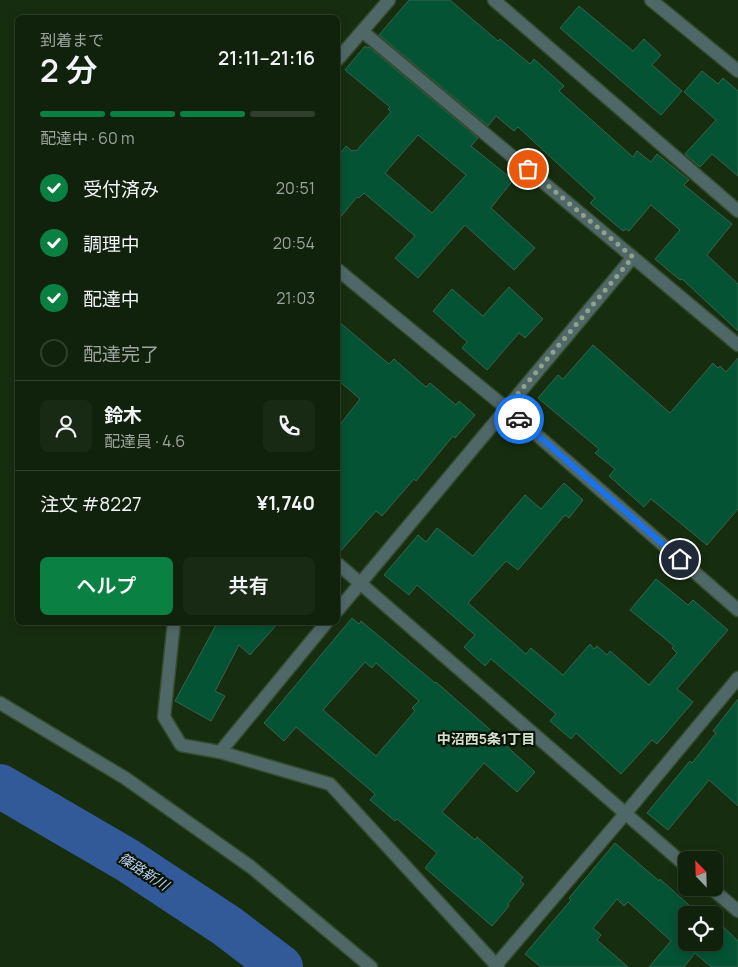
<!DOCTYPE html>
<html lang="ja">
<meta charset="utf-8">
<style>
body{margin:0;font-family:Manrope,"Noto Sans JP",sans-serif;background:#192a14;color:#f1f3f6;height:100vh;display:flex;flex-direction:column;font-size:19px;white-space:nowrap}
*{box-sizing:border-box;margin:0}
p{font-size:16px;color:#9ca49d}
.icon{flex:none;width:28px;height:28px;fill:none;stroke:currentColor;stroke-width:2;stroke-linecap:round;stroke-linejoin:round}
.map{position:relative;flex:1;overflow:hidden}
.details{position:absolute;left:15px;top:15px;width:325px;height:610px;display:flex;flex-direction:column;background:#10220b;border-radius:8px;box-shadow:0 2px 8px #0003,0 0 0 1px #303f2c}
.details>*{flex:none}
.needle{width:32px;rotate:337deg}
.buttons{position:absolute;left:678px;top:851px;display:grid;gap:10px}
.buttons a{display:grid;place-items:center;width:45px;height:45px;border-radius:8px;background:#10220b;box-shadow:0 2px 8px #0003,0 0 0 1px #303f2c;font-size:25px}
.pin{position:absolute;display:grid;place-items:center;width:42px;height:42px;color:#fff;margin:-21px;border:2px solid #fff;border-radius:50%;box-shadow:0 1px 5px #0007}
.courier{position:absolute;display:grid;place-items:center;width:50px;height:50px;margin:-25px;border:4px solid #1a73e8;border-radius:50%;background:#fff;color:#222;box-shadow:0 1px 6px #0007}
.headline em{font-style:normal;font-weight:600}
.headline div{display:flex;flex-direction:column-reverse}
.headline{display:flex;align-items:center;justify-content:space-between;height:85px;padding:0 25px}
h1{font-size:32px;font-weight:600;line-height:38px}
.bar{display:grid;grid-template-columns:repeat(4,1fr);gap:8px 5px;align-content:center;height:60px;padding:0 25px}
.bar i{height:6px;border-radius:4px;background:#303f2c}
.bar .current{background:#0b8043}
.bar p{grid-column:span 4}
.line{display:flex;align-items:center;gap:12px;padding:0 25px;border-top:1px solid #303f2c}
.line div{flex:1}
.round{display:grid;place-items:center;flex:none;width:52px;height:52px;border-radius:8px;background:#192a14}
ol{padding:0 25px;list-style:none}
li{display:flex;align-items:center;gap:15px;height:55px}
li p{margin-inline-start:auto}
li .icon{padding:5px;border-radius:50%;background:#0b8043;color:#fff;stroke-width:4}
li:last-child{color:#9ca49d}
li i{width:28px;height:28px;border:2px solid #303f2c;border-radius:50%}
.action{display:flex;gap:10px;margin-top:auto;padding:10px 25px}
.action a{flex:1;height:58px;border-radius:8px;background:#0b8043;color:#fff;font-size:20px;font-weight:600;line-height:58px;text-align:center}
.action a+a{background:#192a14;color:#f1f3f6}
.map>svg:first-child{display:block}
</style>
<div class="map">
<svg width="738" height="967" viewBox="0 0 738 967">
<rect width="100%" height="100%" fill="#162e0f"/>
<g fill="none" stroke-linecap="round" stroke-linejoin="round">
<!-- river -->
<path stroke="#335a98" stroke-width="44" d="M 0,786 L 127,860 L 227,926 L 281,967"/>
</g>
<!-- building -->
<path fill="#045334" stroke="#39634c" fill-rule="evenodd" d="M 409,0 L 450,0 L 498,41 L 500,39 L 530,64 L 534,59 L 564,86 L 559,91 L 633,157 L 637,151 L 651,162 L 657,154 L 689,180 L 684,185 L 732,224 L 707,255 L 738,284 L 738,331 L 682,279 L 680,280 L 655,259 L 680,230 L 651,205 L 629,231 L 626,229 L 623,231 L 590,203 L 595,198 L 518,127 L 514,131 L 496,116 L 488,126 L 379,35 Z
M 579,6 L 633,51 L 644,39 L 661,55 L 652,65 L 682,91 L 661,115 L 560,28 Z
M 365,46 L 368,48 L 369,47 L 478,138 L 471,146 L 513,180 L 491,208 L 535,248 L 514,270 L 465,225 L 418,278 L 395,258 L 415,236 L 364,193 L 359,198 L 357,197 L 338,220 L 338,156 L 346,146 L 352,151 L 354,150 L 356,151 L 391,112 L 388,109 L 390,107 L 345,70 ZM 418,135 L 466,175 L 432,213 L 385,173 Z
M 702,71 L 718,84 L 723,78 L 738,91 L 738,176 L 712,154 L 700,167 L 685,154 L 716,120 L 684,92 Z
M 509,287 L 543,319 L 525,338 L 519,333 L 487,370 L 462,348 L 467,342 L 433,311 L 452,289 L 483,316 Z
M 338,321 L 389,364 L 394,359 L 426,387 L 430,383 L 456,405 L 459,401 L 475,415 L 455,438 L 453,436 L 416,481 L 414,479 L 382,516 L 376,511 L 338,554 L 338,427 L 360,399 L 338,380 Z
M 593,345 L 670,413 L 713,363 L 718,368 L 720,366 L 726,372 L 738,358 L 738,509 L 707,545 L 651,499 L 644,507 L 609,476 L 615,469 L 595,453 L 599,449 L 538,398 L 558,375 L 563,379 Z
M 564,483 L 583,500 L 569,518 L 565,515 L 518,570 L 506,561 L 468,603 L 526,654 L 531,648 L 563,675 L 590,644 L 594,649 L 597,646 L 607,655 L 610,651 L 649,685 L 677,653 L 672,648 L 674,646 L 630,610 L 656,579 L 688,605 L 693,600 L 728,630 L 677,689 L 693,702 L 657,744 L 652,740 L 621,774 L 576,733 L 571,739 L 550,721 L 556,714 L 491,659 L 485,666 L 464,647 L 475,635 L 417,585 L 409,595 L 384,575 L 418,535 L 426,542 L 437,528 L 473,556 L 525,495 L 541,509 Z
M 352,618 L 359,624 L 361,621 L 435,683 L 436,682 L 503,741 L 502,742 L 535,772 L 517,792 L 484,763 L 442,812 L 475,840 L 477,837 L 523,877 L 520,881 L 524,884 L 508,904 L 509,906 L 492,926 L 425,868 L 437,853 L 397,819 L 395,821 L 370,800 L 375,794 L 296,727 L 284,741 L 264,723 ZM 365,662 L 372,668 L 376,663 L 419,701 L 412,708 L 415,711 L 376,756 L 323,710 Z
M 214,622 L 279,622 L 250,655 L 239,645 L 215,691 L 225,696 L 211,721 L 175,701 L 216,625 Z
M 738,699 L 738,806 L 709,780 L 668,830 L 647,813 L 690,761 L 692,763 L 716,733 L 713,731 Z
M 615,843 L 659,881 L 660,879 L 700,915 L 686,915 L 686,942 L 714,942 L 714,918 L 738,941 L 738,967 L 711,967 L 695,953 L 684,967 L 649,967 L 671,941 L 628,902 L 624,906 L 617,899 L 593,928 L 601,935 L 597,940 L 628,967 L 541,967 L 525,954 L 571,900 L 569,898 Z"/>
<g fill="none" stroke-linecap="round" stroke-linejoin="round">
<defs>
<path id="street" d="M 494,0 L 738,211
M 651,0 L 738,71
M 362,31 L 738,345
M 338,59 L 389,0
M 338,270 L 506,408 L 738,610
M 338,564 L 686,866
M 338,610 L 633,257
M 174,622 L 164,717 L 181,745 L 220,752 L 330,784 L 498,967
M 0,703 L 125,778 L 251,867 L 371,967
M 220,752 L 327,622
M 711,888 L 738,911
M 496,965 L 625,814 L 738,678"/>
</defs>
<!-- street casing -->
<use href="#street" stroke="#344b2e" stroke-width="15"/>
<!-- street -->
<use href="#street" stroke="#506768" stroke-width="12"/>
</g>
<g fill="none" stroke-linecap="round" stroke-linejoin="round">
<!-- done -->
<path stroke="#90a28b" stroke-width="5" stroke-dasharray="0 9" d="M 519,419 L 506,408 L 633,257 L 528,169"/>
<!-- route -->
<path stroke="#1a73e8" stroke-width="6" d="M 519,419 L 680,559"/>
</g>
<g text-anchor="middle" dominant-baseline="central" stroke-width="4.5" stroke-linejoin="round" paint-order="stroke">
<!-- neighbourhood labels -->
<g font-size="14" font-weight="bold" fill="#d2e1ce" stroke="#091306">
<text x="486" y="738">中沼西5条1丁目</text>
</g>
<!-- water labels -->
<g font-size="14" font-style="italic" fill="#b8cff2" stroke="#091306">
<text transform="translate(144 871) rotate(33)">篠路新川</text>
</g>
</g>
</svg>
<div class="buttons">
<a><svg class="needle" viewBox="-14 -14 28 28"><path d="M0-13l5 13h-10z" fill="#e53935"/><path d="M0 13l5-13h-10z" fill="#9ca49d"/></svg></a>
<a><svg class="icon" aria-label="locate" viewBox="0 0 24 24"><circle cx="12" cy="12" r="6"/><path d="M12 2v4M12 18v4M2 12h4M18 12h4"/></svg></a>
</div>
<div class="pin" style="left:528px;top:169px;background:#ea580c"><svg class="icon" aria-label="bag" viewBox="0 0 24 24"><path d="M5 8h14l-1 12H6zM9 8a3 3 0 0 1 6 0"/></svg></div>
<div class="pin" style="left:680px;top:559px;background:#1f2937"><svg class="icon" aria-label="home" viewBox="0 0 24 24"><path d="M3 11l9-7 9 7M6 9v11h12V9"/></svg></div>
<div class="courier" style="left:519px;top:419px"><svg class="icon" aria-label="car" viewBox="0 0 24 24"><path d="M5 17H2v-5l4-1 3-4h7l3 4 3 1v5h-3M9 17h6M6 11h13"/><circle cx="7" cy="17" r="2"/><circle cx="17" cy="17" r="2"/></svg></div>
<section class="details">
<div class="headline"><div><h1>2 分</h1><p>到着まで</p></div><em>21:11–21:16</em></div>
<div class="bar"><i class="current"></i><i class="current"></i><i class="current"></i><i></i><p>配達中 · 60 m</p></div>
<ol>
<li><svg class="icon" aria-label="check" viewBox="0 0 24 24"><path d="M5 12l5 5 9-10"/></svg>受付済み<p>20:51</p></li>
<li><svg class="icon" aria-label="check" viewBox="0 0 24 24"><path d="M5 12l5 5 9-10"/></svg>調理中<p>20:54</p></li>
<li><svg class="icon" aria-label="check" viewBox="0 0 24 24"><path d="M5 12l5 5 9-10"/></svg>配達中<p>21:03</p></li>
<li><i></i>配達完了</li>
</ol>
<div class="line" style="height:90px"><a class="round"><svg class="icon" aria-label="person" viewBox="0 0 24 24"><circle cx="12" cy="8" r="4"/><path d="M4 21q1-7 8-7t8 7"/></svg></a><div><b>鈴木</b><p>配達員 · 4.6</p></div><a class="round"><svg class="icon" aria-label="phone" viewBox="0 0 24 24"><path d="M5 4h4l2 5-3 2q2 4 5 5l2-3 5 2v4C11 20 4 13 5 4z"/></svg></a></div>
<div class="line" style="height:65px"><div>注文 #8227</div><b>¥1,740</b></div>
<div class="action"><a>ヘルプ</a><a>共有</a></div>
</section>
</div>
